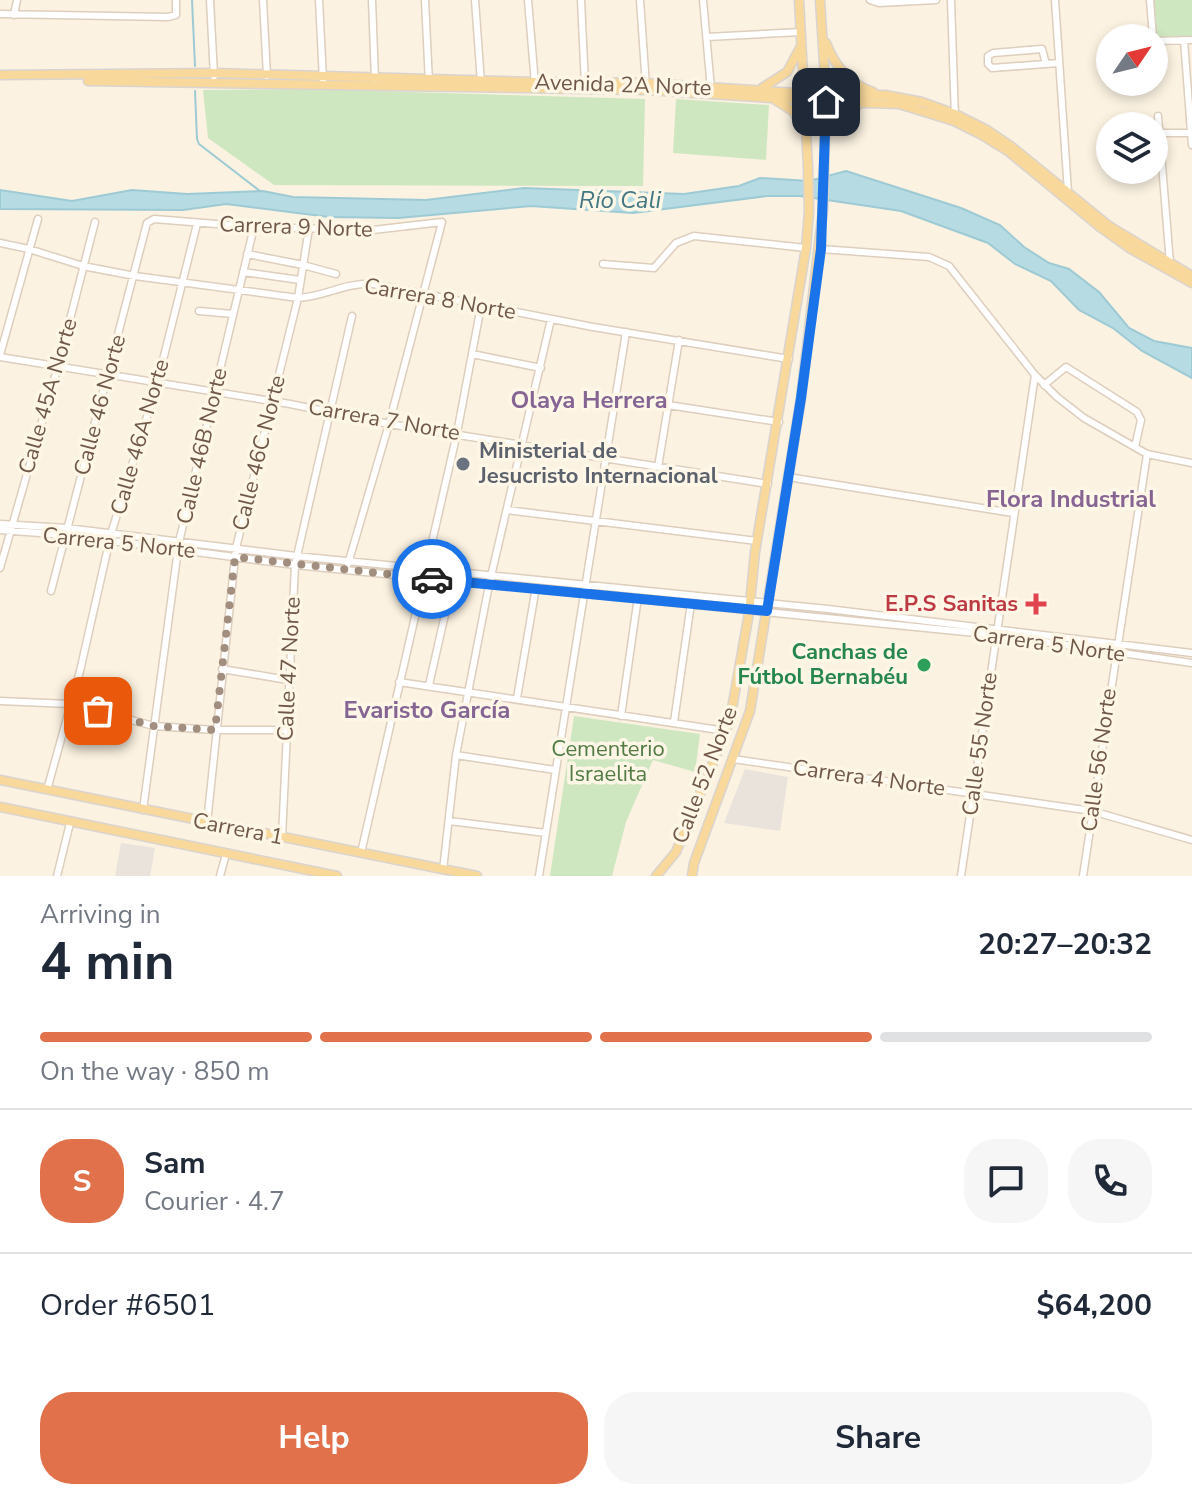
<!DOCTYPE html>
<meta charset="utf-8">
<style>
body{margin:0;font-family:"Nunito Sans",sans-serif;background:#f6f6f7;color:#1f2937;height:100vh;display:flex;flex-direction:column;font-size:30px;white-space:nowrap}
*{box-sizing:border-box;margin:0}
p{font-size:26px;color:#747a83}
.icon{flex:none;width:44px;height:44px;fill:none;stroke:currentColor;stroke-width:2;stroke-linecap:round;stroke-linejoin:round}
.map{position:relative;height:876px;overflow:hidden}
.details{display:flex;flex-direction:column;background:#fff;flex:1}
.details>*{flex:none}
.needle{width:52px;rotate:55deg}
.tools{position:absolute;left:1096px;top:24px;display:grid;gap:16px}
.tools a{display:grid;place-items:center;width:72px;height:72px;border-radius:50%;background:#fff;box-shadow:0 4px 12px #0003;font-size:40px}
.pin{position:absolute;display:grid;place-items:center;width:68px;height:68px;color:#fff;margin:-34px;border-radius:16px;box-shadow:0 4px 12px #0006}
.courier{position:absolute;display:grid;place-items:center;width:80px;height:80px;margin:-40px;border:6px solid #1a73e8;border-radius:50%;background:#fff;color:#222;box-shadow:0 2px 10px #0007}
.overview em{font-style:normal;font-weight:700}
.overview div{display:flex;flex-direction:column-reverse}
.overview{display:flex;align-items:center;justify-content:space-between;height:136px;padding:0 40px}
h1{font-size:52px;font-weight:700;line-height:60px}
.bar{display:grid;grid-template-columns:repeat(4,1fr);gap:12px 8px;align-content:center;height:96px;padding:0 40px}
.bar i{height:10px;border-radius:6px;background:#e0e1e3}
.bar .current{background:#e1714a}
.bar p{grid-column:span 4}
.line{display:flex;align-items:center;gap:20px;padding:0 40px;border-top:2px solid #e0e1e3}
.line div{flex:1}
.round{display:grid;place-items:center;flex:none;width:84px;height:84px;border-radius:32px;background:#f6f6f7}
.action{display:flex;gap:16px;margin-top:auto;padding:16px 40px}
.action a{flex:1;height:92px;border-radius:32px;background:#e1714a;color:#fff;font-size:32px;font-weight:700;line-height:92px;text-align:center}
.action a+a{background:#f6f6f7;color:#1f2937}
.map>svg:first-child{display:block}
</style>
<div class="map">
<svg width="1192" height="876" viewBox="0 0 1192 876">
<rect width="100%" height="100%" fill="#fbf2e1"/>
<!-- industrial -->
<path fill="#eae3dc" d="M 745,769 L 788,777 L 780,831 L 724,823 Z
M 121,843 L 155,848 L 150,876 L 115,876 Z"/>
<!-- green -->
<path fill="#cfe7c0" d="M 1150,0 L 1192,0 L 1192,38 L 1154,41 Z
M 311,89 L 645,99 L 643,186 L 274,185 L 208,138 L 203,90 Z
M 676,99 L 769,105 L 766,160 L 673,153 Z
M 574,716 L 700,734 L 695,772 L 653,760 L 626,822 L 612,876 L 550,876 Z"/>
<!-- water -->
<path fill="#b6dbe3" stroke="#9dcad4" stroke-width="2" d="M 846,171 L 961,208 L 1000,225 L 1024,247 L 1049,263 L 1069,269 L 1099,292 L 1129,328 L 1154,341 L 1192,348 L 1192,378 L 1142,351 L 1113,328 L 1079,310 L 1051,281 L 1015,264 L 988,243 L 901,211 L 800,196 L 767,196 L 633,213 L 531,206 L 398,218 L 329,217 L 226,204 L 183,210 L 0,209 L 0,190 L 72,201 L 132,190 L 187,194 L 263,191 L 293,197 L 426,200 L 524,188 L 684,194 L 739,186 L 760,178 L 809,181 Z"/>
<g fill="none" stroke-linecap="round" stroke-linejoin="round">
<!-- stream -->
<path stroke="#9dcad4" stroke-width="2" d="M 192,0 L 195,66
M 195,91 L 197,139 L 199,144 L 260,191"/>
<defs>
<path id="minor" d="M 210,0 L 214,76
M 263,0 L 267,76
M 319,0 L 323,80
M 372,0 L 375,80
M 425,0 L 429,83
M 475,0 L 481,83
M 528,0 L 535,84
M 581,0 L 585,85
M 640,0 L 646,86
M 703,0 L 711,89
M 870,0 L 879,3 L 936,0
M 951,0 L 955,118
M 1055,0 L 1068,192
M 1150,0 L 1153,38
M 0,14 L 168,17 L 176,15 L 176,0
M 14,15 L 17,0
M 707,37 L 801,32
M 1184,40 L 1192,145
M 1154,41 L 1192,40
M 1046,64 L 1042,49 L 993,53 L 988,56 L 988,64 L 992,68 L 1059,63
M 1158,116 L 1170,263
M 1160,133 L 1191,133
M 0,243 L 29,249 L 83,266 L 135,276 L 298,298 C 324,297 346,282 373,284 L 593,327 L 789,359
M 821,249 L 929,257 L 949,266 L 1035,375 L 1057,397 L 1084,418 L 1147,454 L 1192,463
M 247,254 L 303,265 L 336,274
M 603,264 L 654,268 L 676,243 L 694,236 L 806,248
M 243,272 L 300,280
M 199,311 L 233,314
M 472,354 L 541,368
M 0,355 L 38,219
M 0,357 L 290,404 L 389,424 L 768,484
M 1044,385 L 1066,367 L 1137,412 L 1141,420 L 1135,447
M 668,405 L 779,422
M 658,467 L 679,340
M 788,477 L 1013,513
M 507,510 L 757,541
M 0,524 L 67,528 L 296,556 L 828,609 L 1192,653
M 0,530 L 66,535 L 295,565 L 996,635 L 1192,663
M 0,568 L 58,366 L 95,222
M 51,591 L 147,223 L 154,219 L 254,227 L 373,230 L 442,222 L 389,424 L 348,564
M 222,669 L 288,680
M 399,682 L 726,731
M 429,685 L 453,579
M 517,698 L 536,587
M 0,701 L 70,704 L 154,726 L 215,730 L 285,730
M 621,716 L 638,597
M 674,722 L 691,603
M 456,755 L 555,770
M 733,759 L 1092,811 L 1192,840
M 47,790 L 80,671 L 111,534 L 157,384 L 197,224
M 143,810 L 179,542 L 254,227
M 449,821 L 546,833
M 207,823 L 236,548 L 298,298 L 309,228
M 282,837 L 295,565 L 352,316
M 361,853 L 457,433 L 481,306
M 443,870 L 456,755 L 489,585 L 551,319
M 57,876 L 70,823
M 220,876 L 226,854
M 539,876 L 626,332
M 961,876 L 1035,375
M 1083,876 L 1147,454"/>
<path id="major" d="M 826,43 C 835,66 849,84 873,92
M 0,75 L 214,73 L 535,82 L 646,83 L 826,95 L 885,95 L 922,102 L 955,114 L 987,130 L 1012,147 L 1109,226 L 1192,276
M 88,81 L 647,90 L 832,102 L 899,104 L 954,121 L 982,135 L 1008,151 L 1100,227 L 1131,249 L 1192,283
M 762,88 L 787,72 L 800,48
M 774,99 L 793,111 L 805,131
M 826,126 L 838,115 L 858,105
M 0,780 L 477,876
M 0,807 L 337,876
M 656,876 L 676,852 L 726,731 L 731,714 L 749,613 L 755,552 L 806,248 L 809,211 L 808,167 L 799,0
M 692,876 L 694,863 L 750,711 L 801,398 L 823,210 L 826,95 L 820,0"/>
</defs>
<!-- minor casing -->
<use href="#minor" stroke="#decebd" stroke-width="9"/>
<!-- major casing -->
<use href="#major" stroke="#dad4d0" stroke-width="11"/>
<!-- minor -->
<use href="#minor" stroke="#fff" stroke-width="6"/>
<!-- major -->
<use href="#major" stroke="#f8d89b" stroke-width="8"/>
</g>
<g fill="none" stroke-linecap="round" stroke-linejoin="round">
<!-- done -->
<path stroke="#a18e7e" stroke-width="8" stroke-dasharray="0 14.4" d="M 98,711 L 154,726 L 215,730 L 235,557 L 432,579"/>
<!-- route -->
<path stroke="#1a73e8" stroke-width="10" d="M 432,579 L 767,611 L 801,398 L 821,249 L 826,102"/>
</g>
<!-- markers -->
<circle fill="#6b7280" stroke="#fef6e6" stroke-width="3" cx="463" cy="464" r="8"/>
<path fill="#e0444e" stroke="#fef6e6" stroke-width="3" d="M1032 592h8v8h8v8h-8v8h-8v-8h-8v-8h8z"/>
<circle fill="#2e9e5b" stroke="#fef6e6" stroke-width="3" cx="924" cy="665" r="8"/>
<g text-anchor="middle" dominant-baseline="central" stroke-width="7" stroke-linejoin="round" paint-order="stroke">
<!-- street labels -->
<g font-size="22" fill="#715849" stroke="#fef6e6">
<text transform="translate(623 85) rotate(2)">Avenida 2A Norte</text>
<text transform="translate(296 227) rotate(2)">Carrera 9 Norte</text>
<text transform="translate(440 299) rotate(10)">Carrera 8 Norte</text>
<text transform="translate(48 396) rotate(-74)">Calle 45A Norte</text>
<text transform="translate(100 405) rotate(-75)">Calle 46 Norte</text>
<text transform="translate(384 420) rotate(10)">Carrera 7 Norte</text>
<text transform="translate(140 437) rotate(-74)">Calle 46A Norte</text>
<text transform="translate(202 446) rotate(-77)">Calle 46B Norte</text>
<text transform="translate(259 453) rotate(-76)">Calle 46C Norte</text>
<text transform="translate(119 543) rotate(6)">Carrera 5 Norte</text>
<text transform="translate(1049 644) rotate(8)">Carrera 5 Norte</text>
<text transform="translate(289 669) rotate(-87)">Calle 47 Norte</text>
<text transform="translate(980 744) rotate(-82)">Calle 55 Norte</text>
<text transform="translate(1099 760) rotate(-82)">Calle 56 Norte</text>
<text transform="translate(705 775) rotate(-69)">Calle 52 Norte</text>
<text transform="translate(869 778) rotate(8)">Carrera 4 Norte</text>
<text transform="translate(238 829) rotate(11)">Carrera 1</text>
</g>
<!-- worship labels -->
<g font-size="22" font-weight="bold" fill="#5b616d" stroke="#fef6e6" text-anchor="start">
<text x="479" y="451">Ministerial de<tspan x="479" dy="25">Jesucristo Internacional</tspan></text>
</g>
<!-- health labels -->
<g font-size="22" font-weight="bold" fill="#be3a42" stroke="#fef6e6" text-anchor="end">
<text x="1018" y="604">E.P.S Sanitas</text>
</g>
<!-- leisure labels -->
<g font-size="22" font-weight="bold" fill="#27864d" stroke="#fef6e6" text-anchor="end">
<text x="908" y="652">Canchas de<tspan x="908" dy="25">Fútbol Bernabéu</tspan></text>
</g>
<!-- park labels -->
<g font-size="22" fill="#537b44" stroke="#fef6e6">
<text x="608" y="749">Cementerio<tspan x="608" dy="25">Israelita</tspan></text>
</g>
<!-- water labels -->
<g font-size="24" font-style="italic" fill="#447784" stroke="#fef6e6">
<text x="620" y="200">Río Cali</text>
</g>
<!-- neighbourhood labels -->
<g font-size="24" font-weight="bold" fill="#866594" stroke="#fef6e6">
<text x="589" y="400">Olaya Herrera</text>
<text x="1071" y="499">Flora Industrial</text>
<text x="427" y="710">Evaristo García</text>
</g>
</g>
</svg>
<div class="tools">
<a><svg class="needle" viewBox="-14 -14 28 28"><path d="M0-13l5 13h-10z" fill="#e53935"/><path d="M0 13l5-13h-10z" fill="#747a83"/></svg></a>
<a><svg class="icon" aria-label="layers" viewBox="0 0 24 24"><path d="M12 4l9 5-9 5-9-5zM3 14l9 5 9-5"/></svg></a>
</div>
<div class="pin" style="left:98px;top:711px;background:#ea580c"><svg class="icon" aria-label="bag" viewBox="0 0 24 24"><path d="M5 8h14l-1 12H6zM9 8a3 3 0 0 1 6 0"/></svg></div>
<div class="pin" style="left:826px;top:102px;background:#1f2937"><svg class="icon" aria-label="home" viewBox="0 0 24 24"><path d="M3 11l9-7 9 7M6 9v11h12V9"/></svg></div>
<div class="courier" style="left:432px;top:579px"><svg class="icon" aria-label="car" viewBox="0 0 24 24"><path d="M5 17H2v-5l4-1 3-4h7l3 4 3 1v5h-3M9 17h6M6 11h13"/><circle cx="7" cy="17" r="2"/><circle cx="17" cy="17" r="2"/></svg></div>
</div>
<section class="details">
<div class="overview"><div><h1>4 min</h1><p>Arriving in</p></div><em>20:27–20:32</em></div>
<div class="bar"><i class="current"></i><i class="current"></i><i class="current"></i><i></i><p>On the way · 850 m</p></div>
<div class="line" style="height:144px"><b class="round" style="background:#e1714a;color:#fff">S</b><div><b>Sam</b><p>Courier · 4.7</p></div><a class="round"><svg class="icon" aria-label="chat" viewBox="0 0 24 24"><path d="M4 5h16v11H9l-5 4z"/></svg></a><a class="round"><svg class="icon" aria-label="phone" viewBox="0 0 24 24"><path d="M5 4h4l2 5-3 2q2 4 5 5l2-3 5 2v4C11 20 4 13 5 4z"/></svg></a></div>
<div class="line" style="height:104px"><div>Order #6501</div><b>$64,200</b></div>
<div class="action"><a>Help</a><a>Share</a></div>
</section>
